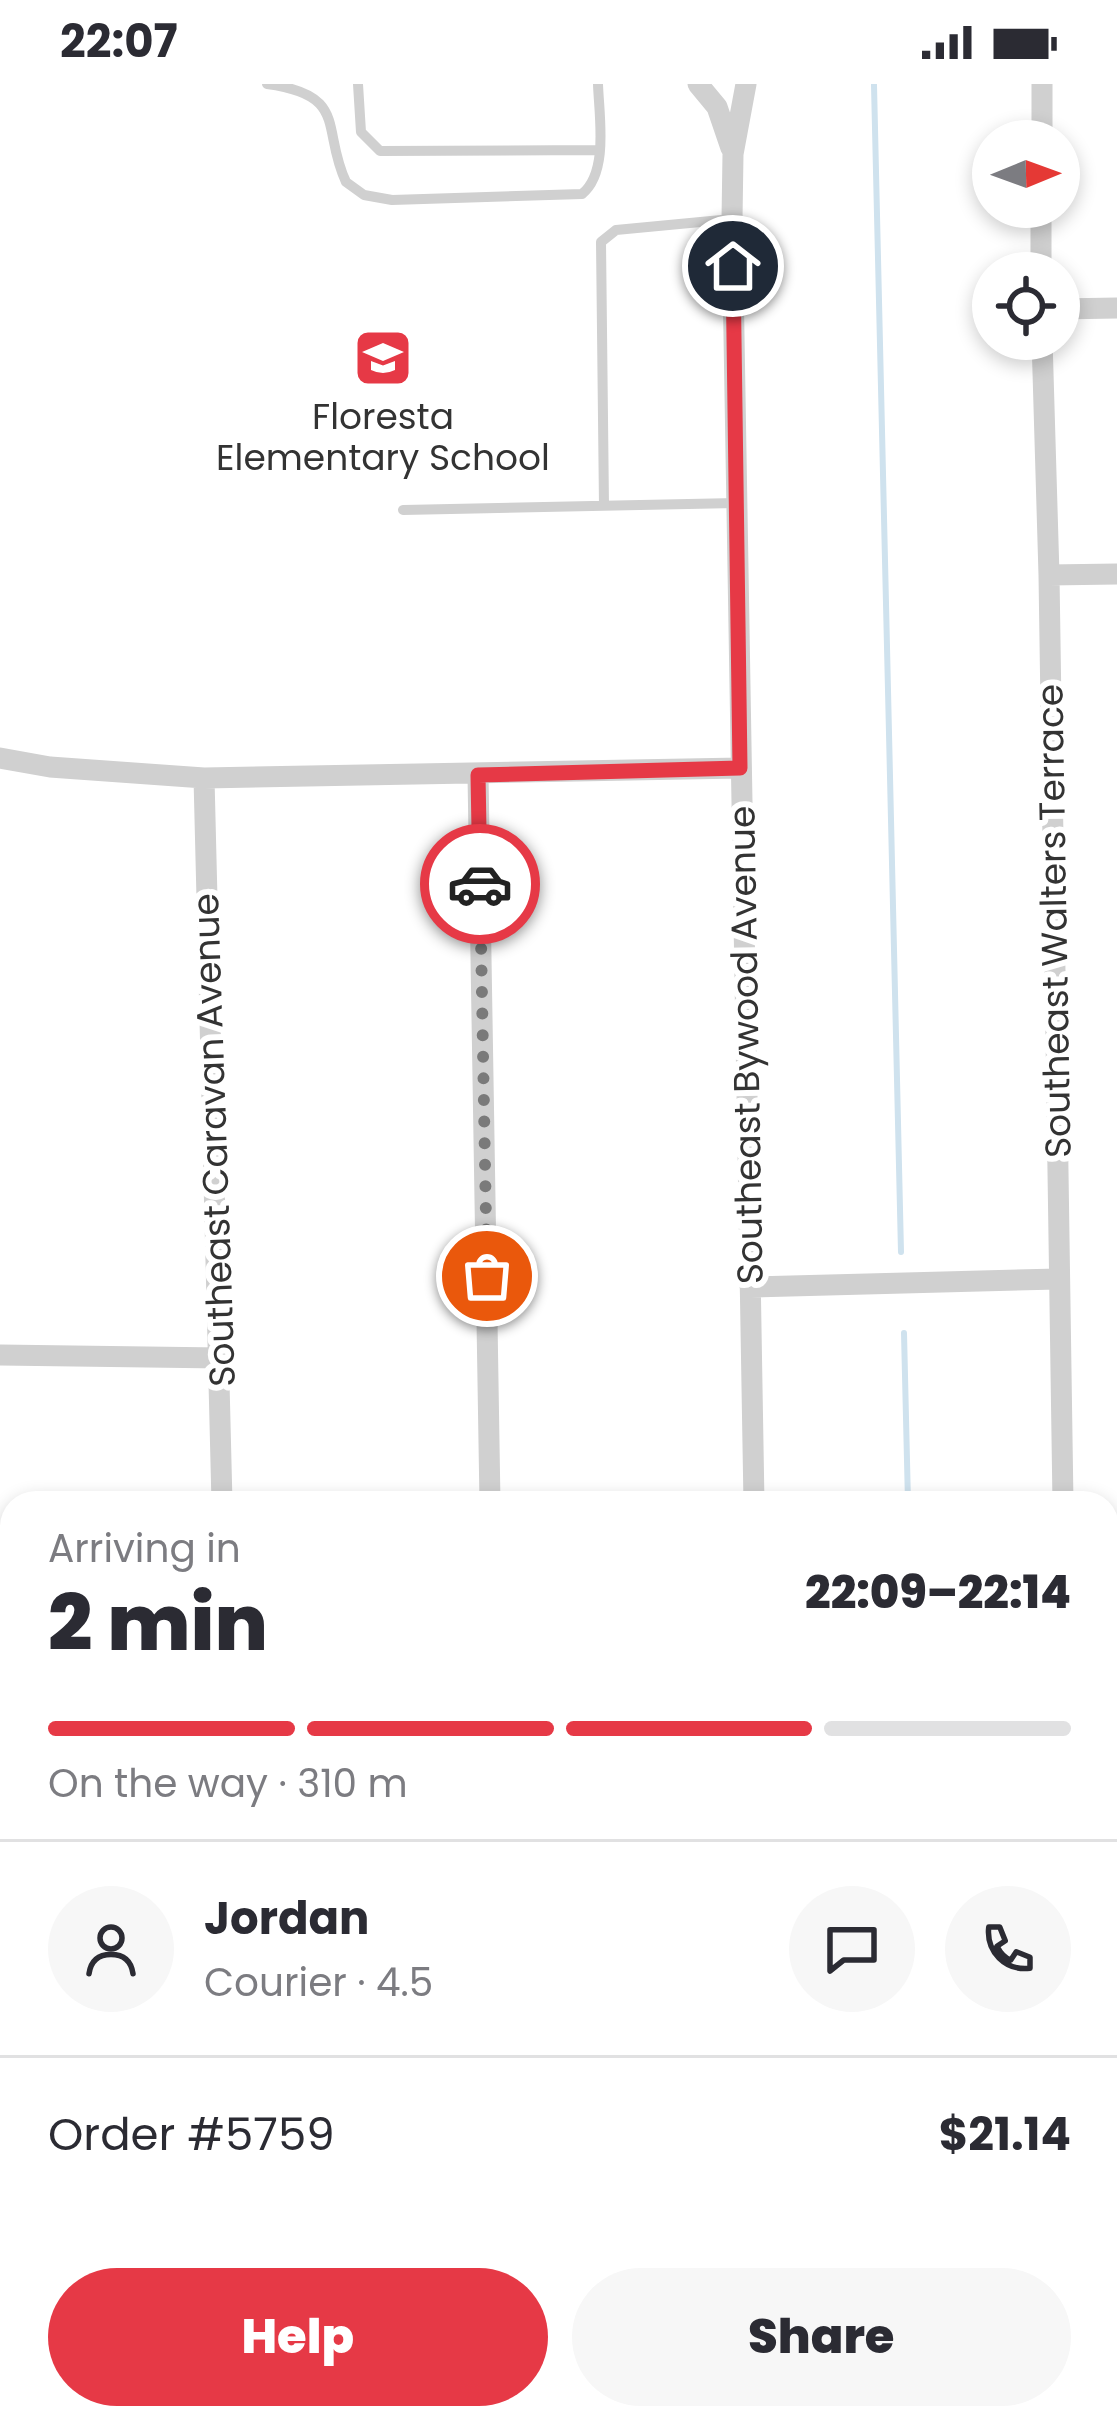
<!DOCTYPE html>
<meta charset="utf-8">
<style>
body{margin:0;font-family:Poppins,sans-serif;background:#f7f7f7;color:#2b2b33;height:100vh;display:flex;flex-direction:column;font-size:45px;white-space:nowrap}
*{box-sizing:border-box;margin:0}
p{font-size:39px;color:#7c7c81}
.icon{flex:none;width:66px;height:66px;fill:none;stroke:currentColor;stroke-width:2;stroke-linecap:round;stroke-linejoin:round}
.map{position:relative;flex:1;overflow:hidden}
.drawer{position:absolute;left:0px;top:1407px;width:1119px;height:939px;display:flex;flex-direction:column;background:#fff;border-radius:36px 36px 0 0;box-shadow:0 6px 18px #0003}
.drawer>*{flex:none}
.needle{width:78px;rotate:89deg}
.controls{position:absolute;left:972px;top:36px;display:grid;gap:24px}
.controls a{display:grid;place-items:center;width:108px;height:108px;border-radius:50%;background:#fff;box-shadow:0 6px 18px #0003;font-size:60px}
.pin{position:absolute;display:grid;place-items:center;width:102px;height:102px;color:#fff;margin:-51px;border:6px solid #fff;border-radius:50%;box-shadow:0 3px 12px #0007}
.courier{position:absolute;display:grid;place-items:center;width:120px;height:120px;margin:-60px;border:9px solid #e63946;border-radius:50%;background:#fff;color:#222;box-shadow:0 3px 15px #0007}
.head em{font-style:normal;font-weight:800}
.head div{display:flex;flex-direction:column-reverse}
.head{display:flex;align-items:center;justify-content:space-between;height:204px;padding:0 48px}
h1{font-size:78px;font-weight:800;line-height:90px}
.bar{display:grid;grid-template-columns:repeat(4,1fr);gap:18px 12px;align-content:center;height:144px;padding:0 48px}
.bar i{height:15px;border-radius:9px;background:#e1e1e2}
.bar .active{background:#e63946}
.bar p{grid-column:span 4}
.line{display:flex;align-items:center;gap:30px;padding:0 48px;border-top:3px solid #e1e1e2}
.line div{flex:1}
.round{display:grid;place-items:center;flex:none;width:126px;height:126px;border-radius:63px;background:#f7f7f7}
.cta{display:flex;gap:24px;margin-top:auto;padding:24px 48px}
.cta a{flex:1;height:138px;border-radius:72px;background:#e63946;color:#fff;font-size:48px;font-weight:800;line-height:138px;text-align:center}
.cta a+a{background:#f7f7f7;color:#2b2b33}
.status{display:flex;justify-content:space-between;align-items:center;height:84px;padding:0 60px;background:#fff;direction:ltr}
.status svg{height:33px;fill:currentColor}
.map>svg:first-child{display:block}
</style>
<div class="status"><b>22:07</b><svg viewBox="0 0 49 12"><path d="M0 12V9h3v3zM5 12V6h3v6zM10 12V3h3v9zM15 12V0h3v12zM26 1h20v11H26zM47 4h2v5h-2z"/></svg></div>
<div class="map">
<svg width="1117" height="2345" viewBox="0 0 1117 2345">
<defs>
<pattern id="forest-firs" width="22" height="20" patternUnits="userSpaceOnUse" patternTransform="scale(3)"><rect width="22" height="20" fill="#e6ecdf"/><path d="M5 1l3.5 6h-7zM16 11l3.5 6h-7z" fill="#c6cbc0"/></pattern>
<pattern id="wetland-marsh" width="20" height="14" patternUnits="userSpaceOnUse" patternTransform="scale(3)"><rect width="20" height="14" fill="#e6ecdf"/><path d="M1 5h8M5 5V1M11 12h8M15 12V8" fill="none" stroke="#c6cbc0"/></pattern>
<pattern id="park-crowns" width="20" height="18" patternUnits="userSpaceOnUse" patternTransform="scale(3)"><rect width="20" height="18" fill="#e6ecdf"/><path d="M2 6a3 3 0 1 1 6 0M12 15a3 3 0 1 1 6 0" fill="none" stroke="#c6cbc0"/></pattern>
</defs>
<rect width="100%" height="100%" fill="#fff"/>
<!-- forest -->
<path fill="url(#forest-firs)" d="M 387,2334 L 467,2334 L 472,2345 L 322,2345 Z"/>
<!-- wetland -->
<path fill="url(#wetland-marsh)" d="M 633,2334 L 1092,2334 L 1092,2345 L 472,2345 L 469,2337 Z"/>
<!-- park -->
<path fill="url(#park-crowns)" d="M 1107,1869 L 1117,1869 L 1117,2345 L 1103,2345 L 1103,2334 L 1107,2334 Z"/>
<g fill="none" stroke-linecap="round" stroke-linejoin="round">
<!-- stream -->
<path stroke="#cfe2ee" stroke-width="6" d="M 874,1 L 901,1168
M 904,1249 L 908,1419"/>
<!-- service -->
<path stroke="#d0d0d0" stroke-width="10" d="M 267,0 C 349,11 321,45 346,98 L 364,111 L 392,116 L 582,110 C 609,88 599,32 598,0
M 358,0 L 361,48 L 380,67 L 598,66
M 604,422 L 601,158 L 616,146 L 732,135
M 403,426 L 736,419"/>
<!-- minor -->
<path stroke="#d0d0d0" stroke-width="21" d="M 698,0 L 717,23 L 731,64
M 746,0 L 733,70 L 732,135 L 754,1419
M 1042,57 L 1042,0
M 1041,189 L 1041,123
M 1059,225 L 1117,224
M 1042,255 L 1049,491 L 1063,1419
M 1049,491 L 1117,490
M 0,674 L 50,683 L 204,694 L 740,684
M 478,691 L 490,1419
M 204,694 L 222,1419
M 750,1203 L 1058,1195
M 0,1271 L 221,1274
M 0,1536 L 12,1536
M 1107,1676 L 1117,1675
M 0,1802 L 12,1802
M 0,2070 L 12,2070
M 0,2340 L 163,2334"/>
</g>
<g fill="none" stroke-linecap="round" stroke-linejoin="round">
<!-- done -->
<path stroke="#7a7a7a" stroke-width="12" stroke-dasharray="0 21.6" d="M 480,800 L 487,1192"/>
<!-- route -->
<path stroke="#e63946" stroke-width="15" d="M 480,800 L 478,691 L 740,684 L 733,182"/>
</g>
<!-- icons -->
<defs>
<symbol id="school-square" viewBox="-11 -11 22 22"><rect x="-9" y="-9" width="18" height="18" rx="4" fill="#e63946" stroke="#fff"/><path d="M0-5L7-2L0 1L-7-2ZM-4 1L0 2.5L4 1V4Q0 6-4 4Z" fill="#fff"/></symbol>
</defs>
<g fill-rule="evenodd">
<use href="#school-square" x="350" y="241" width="66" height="66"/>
</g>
<g text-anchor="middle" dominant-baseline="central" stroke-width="12" stroke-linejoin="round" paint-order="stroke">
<!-- poi labels -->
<g font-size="36" fill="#333" stroke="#fff">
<text x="383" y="332">Floresta<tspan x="383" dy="41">Elementary School</tspan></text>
</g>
<!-- street labels -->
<g font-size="36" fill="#333" stroke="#fff">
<text transform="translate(1054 837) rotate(-91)">Southeast Walters Terrace</text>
<text transform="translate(746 961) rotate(-91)">Southeast Bywood Avenue</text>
<text transform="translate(214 1056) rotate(-92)">Southeast Caravan Avenue</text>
</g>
</g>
</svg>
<div class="controls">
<a><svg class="needle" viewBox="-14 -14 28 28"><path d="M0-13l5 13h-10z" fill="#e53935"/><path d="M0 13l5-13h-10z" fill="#7c7c81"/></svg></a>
<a><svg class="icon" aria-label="locate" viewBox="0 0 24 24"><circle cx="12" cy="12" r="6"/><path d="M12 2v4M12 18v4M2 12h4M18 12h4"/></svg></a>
</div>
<div class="pin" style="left:487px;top:1192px;background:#ea580c"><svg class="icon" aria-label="bag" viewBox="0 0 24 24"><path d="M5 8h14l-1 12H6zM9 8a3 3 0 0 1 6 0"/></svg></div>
<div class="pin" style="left:733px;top:182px;background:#1f2937"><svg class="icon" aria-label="home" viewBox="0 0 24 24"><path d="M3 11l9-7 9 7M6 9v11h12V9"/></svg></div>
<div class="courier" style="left:480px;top:800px"><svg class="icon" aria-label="car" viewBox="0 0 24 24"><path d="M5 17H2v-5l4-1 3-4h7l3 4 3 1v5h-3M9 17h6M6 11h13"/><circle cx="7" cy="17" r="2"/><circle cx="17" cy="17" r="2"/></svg></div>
<section class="drawer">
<div class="head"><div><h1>2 min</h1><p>Arriving in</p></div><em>22:09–22:14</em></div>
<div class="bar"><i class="active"></i><i class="active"></i><i class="active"></i><i></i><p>On the way · 310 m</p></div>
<div class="line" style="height:216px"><a class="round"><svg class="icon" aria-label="person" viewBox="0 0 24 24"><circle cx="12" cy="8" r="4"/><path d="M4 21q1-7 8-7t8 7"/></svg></a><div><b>Jordan</b><p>Courier · 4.5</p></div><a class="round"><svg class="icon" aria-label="chat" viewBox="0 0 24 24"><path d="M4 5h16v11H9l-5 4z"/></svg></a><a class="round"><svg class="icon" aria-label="phone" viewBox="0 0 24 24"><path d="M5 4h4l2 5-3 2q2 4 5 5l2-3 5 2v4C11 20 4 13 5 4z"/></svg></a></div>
<div class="line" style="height:156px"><div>Order #5759</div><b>$21.14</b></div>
<div class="cta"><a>Help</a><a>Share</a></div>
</section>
</div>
